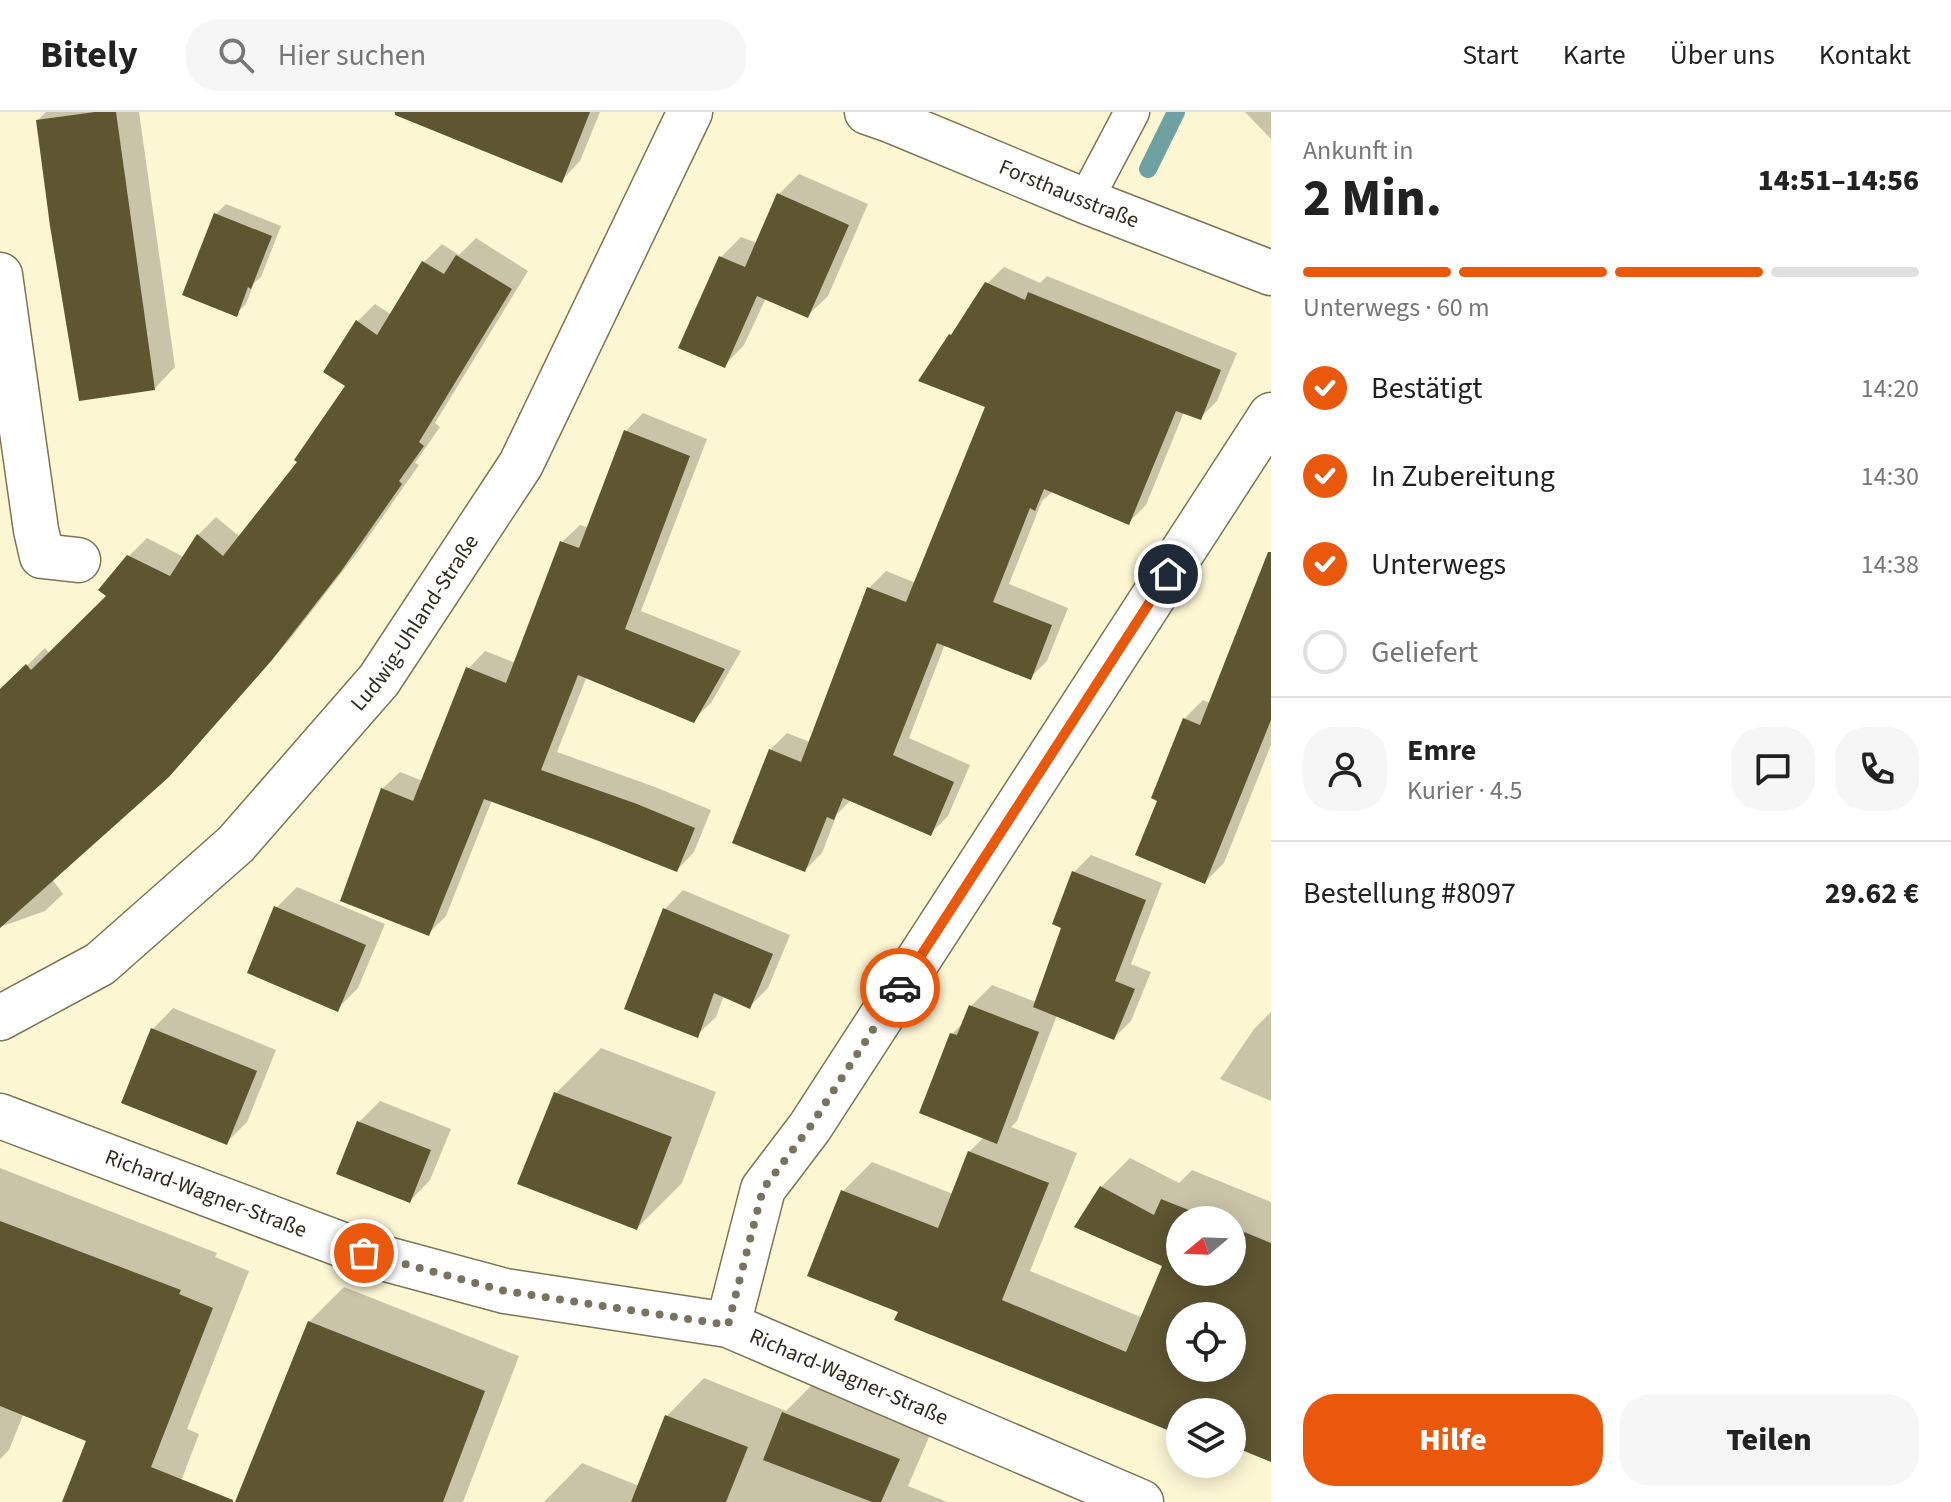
<!DOCTYPE html>
<html lang="de">
<meta charset="utf-8">
<style>
body{margin:0;font-family:"Source Sans 3",sans-serif;background:#f6f6f6;color:#222;height:100vh;display:flex;flex-direction:column;font-size:30px;white-space:nowrap}
*{box-sizing:border-box;margin:0}
p{font-size:26px;color:#767676}
.icon{flex:none;width:44px;height:44px;fill:none;stroke:currentColor;stroke-width:2;stroke-linecap:round;stroke-linejoin:round}
.map{position:relative;flex:1;overflow:hidden}
.side{display:flex;flex-direction:column;background:#fff;width:680px}
.side>*{flex:none}
.needle{width:52px;rotate:251deg}
.fabs{position:absolute;left:1166px;top:1094px;display:grid;gap:16px}
.fabs a{display:grid;place-items:center;width:80px;height:80px;border-radius:50%;background:#fff;box-shadow:0 4px 20px #0003;font-size:40px}
.pin{position:absolute;display:grid;place-items:center;width:68px;height:68px;color:#fff;margin:-34px;border:4px solid #fff;border-radius:50%;box-shadow:0 2px 8px #0007}
.courier{position:absolute;display:grid;place-items:center;width:80px;height:80px;margin:-40px;border:6px solid #ea580c;border-radius:50%;background:#fff;color:#222;box-shadow:0 2px 10px #0007}
.headline em{font-style:normal;font-weight:800}
.headline div{display:flex;flex-direction:column-reverse}
.headline{display:flex;align-items:center;justify-content:space-between;height:136px;padding:0 32px}
h1{font-size:52px;font-weight:800;line-height:60px}
.bar{display:grid;grid-template-columns:repeat(4,1fr);gap:12px 8px;align-content:center;height:96px;padding:0 32px}
.bar i{height:10px;border-radius:6px;background:#e0e0e0}
.bar .selected{background:#ea580c}
.bar p{grid-column:span 4}
.line{display:flex;align-items:center;gap:20px;padding:0 32px;border-top:2px solid #e0e0e0}
.line div{flex:1}
.round{display:grid;place-items:center;flex:none;width:84px;height:84px;border-radius:32px;background:#f6f6f6}
ol{padding:0 32px;list-style:none}
li{display:flex;align-items:center;gap:24px;height:88px}
li p{margin-inline-start:auto}
li .icon{padding:8px;border-radius:50%;background:#ea580c;color:#fff;stroke-width:4}
li:last-child{color:#767676}
li i{width:44px;height:44px;border:4px solid #e0e0e0;border-radius:50%}
.action{display:flex;gap:16px;margin-top:auto;padding:16px 32px}
.action a{flex:1;height:92px;border-radius:32px;background:#ea580c;color:#fff;font-size:32px;font-weight:800;line-height:92px;text-align:center}
.action a+a{background:#f6f6f6;color:#222}
header{display:flex;align-items:center;gap:48px;box-sizing:border-box;height:112px;padding:0 40px;background:#fff;border-bottom:2px solid #e0e0e0}
header strong{font-size:38px}
nav{display:flex;gap:44px;margin-inline-start:auto;font-size:28px}
.search{width:560px;height:72px;background:#f6f6f6;display:flex;align-items:center;gap:20px;box-sizing:border-box;padding:0 28px;border-radius:32px;color:#767676;font-size:30px}
main{display:flex;flex:1;min-height:0}
.map>svg:first-child{display:block}
</style>
<header>
<strong>Bitely</strong>
<div class="search"><svg class="icon" aria-label="search" viewBox="0 0 24 24"><circle cx="10" cy="10" r="6"/><path d="M15 15l6 6"/></svg>Hier suchen</div>
<nav><a>Start</a><a>Karte</a><a>Über uns</a><a>Kontakt</a></nav>
</header>
<main>
<div class="map">
<svg width="1271" height="1390" viewBox="0 0 1271 1390">
<rect width="100%" height="100%" fill="#fcf6d3"/>
<!-- shadow -->
<path fill="#0003" fill-rule="evenodd" d="M 46,0 L 139,0 L 175,255 L 155,276 L 38,8 Z
M 393,0 L 600,0 L 580,49 L 561,69 Z
M 1245,0 L 1271,0 L 1271,27 Z
M 799,62 L 868,92 L 828,184 L 807,204 L 766,186 L 744,233 L 724,254 L 721,145 L 741,125 L 757,131 L 779,82 Z
M 226,92 L 281,114 L 261,165 L 254,171 L 246,192 L 236,202 L 216,102 Z
M 476,126 L 528,159 L 435,311 L 440,315 L 415,351 L 419,353 L 360,437 L 290,527 L 187,645 L 52,767 L 63,782 L 45,799 L 0,815 L 0,580 L 45,536 L 50,542 L 109,484 L 129,444 L 147,426 L 184,445 L 198,423 L 216,405 L 240,425 L 300,349 L 348,273 L 357,210 L 375,192 L 392,203 L 424,150 L 442,132 L 459,143 Z
M 1004,155 L 1040,171 L 1047,164 L 1237,241 L 1217,289 L 1200,306 L 1184,300 L 1146,393 L 1129,410 L 1053,379 L 1042,389 L 1009,472 L 1068,496 L 1047,549 L 1030,566 L 945,532 L 909,626 L 970,653 L 948,704 L 931,721 L 852,687 L 837,702 L 822,741 L 805,758 L 770,638 L 787,621 L 810,630 L 869,476 L 886,459 L 916,471 L 987,293 L 958,216 L 987,172 Z
M 643,301 L 707,327 L 641,499 L 741,539 L 711,591 L 693,608 L 587,564 L 557,640 L 655,675 L 711,698 L 694,740 L 677,758 L 492,688 L 446,804 L 429,821 L 382,677 L 400,660 L 423,669 L 468,557 L 485,539 L 516,551 L 562,430 L 580,413 L 589,416 L 626,319 Z
M 1271,443 L 1271,633 L 1224,751 L 1205,770 L 1159,688 L 1184,607 L 1203,588 L 1210,591 Z
M 1091,743 L 1162,771 L 1131,852 L 1151,860 L 1131,909 L 1114,926 L 1057,903 L 1017,1009 L 1011,1015 L 1077,1041 L 1030,1159 L 1143,1206 L 1165,1153 L 1101,1075 L 1130,1046 L 1179,1071 L 1192,1058 L 1271,1090 L 1271,1348 L 1232,1332 L 1232,1300 L 1180,1300 L 1180,1321 L 900,1199 L 843,1079 L 872,1050 L 953,1082 L 969,1040 L 984,1025 L 952,922 L 965,909 L 971,894 L 992,873 L 1036,890 L 1064,815 L 1074,760 ZM 1180,1108 L 1232,1108 L 1232,1160 L 1180,1160 ZM 1180,1204 L 1232,1204 L 1232,1256 L 1180,1256 Z
M 297,775 L 385,812 L 358,876 L 337,897 L 276,796 Z
M 683,778 L 790,823 L 768,876 L 749,895 L 724,883 L 716,905 L 697,923 L 665,797 Z
M 173,896 L 276,938 L 247,1010 L 226,1031 L 153,917 Z
M 1271,900 L 1271,989 L 1220,967 L 1254,917 Z
M 601,936 L 716,980 L 682,1071 L 637,1116 L 556,981 Z
M 380,989 L 451,1017 L 430,1068 L 410,1089 L 359,1010 Z
M 0,1056 L 217,1141 L 215,1145 L 249,1159 L 187,1317 L 199,1322 L 173,1390 L 64,1390 L 89,1328 L 24,1301 L 9,1338 L 0,1347 Z
M 344,1175 L 519,1244 L 463,1390 L 237,1390 L 309,1210 Z
M 821,1264 L 936,1309 L 908,1374 L 947,1390 L 544,1390 L 582,1351 L 639,1374 L 667,1304 L 704,1266 L 786,1299 Z"/>
<g fill="none" stroke-linecap="round" stroke-linejoin="round">
<!-- stream -->
<path stroke="#6da1a2" stroke-width="18" d="M 1148,57 L 1176,0"/>
</g>
<!-- building -->
<path fill="#5e5631" fill-rule="evenodd" d="M 95,0 L 116,0 L 155,278 L 79,289 L 50,114 L 36,8 Z
M 395,0 L 590,0 L 562,71 L 395,3 Z
M 777,81 L 849,113 L 808,206 L 757,184 L 725,256 L 678,236 L 719,144 L 745,155 Z
M 214,101 L 272,124 L 251,177 L 248,175 L 237,205 L 182,183 Z
M 456,143 L 512,177 L 419,330 L 424,334 L 399,369 L 402,372 L 342,458 L 272,548 L 169,665 L 0,816 L 0,577 L 26,552 L 31,558 L 106,484 L 98,478 L 127,443 L 170,464 L 197,422 L 223,444 L 297,350 L 294,348 L 345,274 L 323,260 L 356,208 L 377,223 L 422,149 L 444,162 Z
M 985,170 L 1025,188 L 1028,180 L 1221,258 L 1201,308 L 1176,299 L 1129,413 L 1044,377 L 1035,399 L 1030,396 L 993,490 L 1052,513 L 1031,568 L 937,531 L 893,643 L 954,670 L 931,724 L 843,686 L 834,708 L 827,705 L 805,760 L 732,731 L 769,637 L 801,650 L 867,475 L 906,490 L 985,295 L 918,269 L 949,222 L 951,223 Z
M 624,318 L 690,344 L 625,517 L 725,557 L 694,611 L 578,563 L 541,658 L 637,692 L 695,716 L 677,760 L 596,728 L 484,687 L 429,824 L 340,789 L 381,676 L 413,689 L 466,555 L 506,571 L 560,429 L 579,436 Z
M 1268,440 L 1271,440 L 1271,608 L 1205,772 L 1135,743 L 1157,689 L 1151,686 L 1183,606 L 1200,613 Z
M 1072,759 L 1146,788 L 1115,869 L 1135,877 L 1114,928 L 1033,895 L 1061,816 L 1052,812 Z
M 274,794 L 366,833 L 338,900 L 247,861 Z
M 663,796 L 773,842 L 750,897 L 714,881 L 698,926 L 624,897 Z
M 969,893 L 1039,920 L 997,1032 L 919,1001 L 950,921 L 957,923 Z
M 151,916 L 257,959 L 227,1033 L 121,991 Z
M 554,980 L 672,1025 L 637,1118 L 517,1072 Z
M 357,1009 L 431,1038 L 410,1091 L 336,1062 Z
M 968,1039 L 1049,1071 L 1002,1188 L 1126,1240 L 1162,1154 L 1074,1115 L 1100,1074 L 1154,1103 L 1161,1087 L 1214,1108 L 1180,1108 L 1180,1160 L 1232,1160 L 1232,1115 L 1271,1131 L 1271,1350 L 1232,1334 L 1232,1300 L 1180,1300 L 1180,1323 L 894,1208 L 898,1200 L 807,1164 L 841,1078 L 938,1116 ZM 1180,1204 L 1232,1204 L 1232,1256 L 1180,1256 Z
M 0,1109 L 181,1178 L 179,1182 L 213,1196 L 151,1355 L 233,1388 L 233,1390 L 62,1390 L 86,1329 L 0,1294 Z
M 308,1209 L 485,1279 L 443,1390 L 235,1390 Z
M 782,1300 L 900,1347 L 881,1390 L 872,1390 L 763,1348 Z
M 665,1303 L 748,1335 L 726,1390 L 631,1390 Z"/>
<g fill="none" stroke-linecap="round" stroke-linejoin="round">
<defs>
<path id="service" d="M 1085,89 L 1132,0"/>
<g id="minor">
<path id="s1" d="M 867,0 L 890,8 L 1085,89 L 1271,161"/>
<path d="M 0,163 L 36,418 L 42,444 L 78,448"/>
<path id="s2" d="M 0,906 L 100,852 L 236,732 L 379,568 L 521,352 L 690,0"/>
<path id="s3" d="M 0,1004 L 364,1141 L 505,1179 L 728,1213 L 1141,1390"/>
<path d="M 728,1213 L 763,1077 L 810,1015 L 1271,303"/>
</g>
</defs>
<!-- service casing -->
<use href="#service" stroke="#7b7555" stroke-width="37"/>
<!-- minor casing -->
<use href="#minor" stroke="#7b7555" stroke-width="47"/>
<!-- service -->
<use href="#service" stroke="#fff" stroke-width="34"/>
<!-- minor -->
<use href="#minor" stroke="#fff" stroke-width="44"/>
</g>
<g fill="none" stroke-linecap="round" stroke-linejoin="round">
<!-- done -->
<path stroke="#77735e" stroke-width="8" stroke-dasharray="0 14.4" d="M 364,1141 L 505,1179 L 728,1213 L 763,1077 L 810,1015 L 900,876"/>
<!-- route -->
<path stroke="#ea580c" stroke-width="10" d="M 900,876 L 1168,462"/>
</g>
<g text-anchor="middle" dominant-baseline="central" stroke-width="8" stroke-linejoin="round" paint-order="stroke">
<!-- street labels -->
<g font-size="22" fill="#2f2c1f" stroke="#fcf6d3">
<text stroke="none"><textPath href="#s1" startOffset="218">Forsthausstraße</textPath></text>
<text stroke="none"><textPath href="#s2" startOffset="580">Ludwig-Uhland-Straße</textPath></text>
<text stroke="none"><textPath href="#s3" startOffset="220">Richard-Wagner-Straße</textPath></text>
<text stroke="none"><textPath href="#s3" startOffset="892">Richard-Wagner-Straße</textPath></text>
</g>
</g>
</svg>
<div class="fabs">
<a><svg class="needle" viewBox="-14 -14 28 28"><path d="M0-13l5 13h-10z" fill="#e53935"/><path d="M0 13l5-13h-10z" fill="#767676"/></svg></a>
<a><svg class="icon" aria-label="locate" viewBox="0 0 24 24"><circle cx="12" cy="12" r="6"/><path d="M12 2v4M12 18v4M2 12h4M18 12h4"/></svg></a>
<a><svg class="icon" aria-label="layers" viewBox="0 0 24 24"><path d="M12 4l9 5-9 5-9-5zM3 14l9 5 9-5"/></svg></a>
</div>
<div class="pin" style="left:364px;top:1141px;background:#ea580c"><svg class="icon" aria-label="bag" viewBox="0 0 24 24"><path d="M5 8h14l-1 12H6zM9 8a3 3 0 0 1 6 0"/></svg></div>
<div class="pin" style="left:1168px;top:462px;background:#1f2937"><svg class="icon" aria-label="home" viewBox="0 0 24 24"><path d="M3 11l9-7 9 7M6 9v11h12V9"/></svg></div>
<div class="courier" style="left:900px;top:876px"><svg class="icon" aria-label="car" viewBox="0 0 24 24"><path d="M5 17H2v-5l4-1 3-4h7l3 4 3 1v5h-3M9 17h6M6 11h13"/><circle cx="7" cy="17" r="2"/><circle cx="17" cy="17" r="2"/></svg></div>
</div>
<section class="side">
<div class="headline"><div><h1>2 Min.</h1><p>Ankunft in</p></div><em>14:51–14:56</em></div>
<div class="bar"><i class="selected"></i><i class="selected"></i><i class="selected"></i><i></i><p>Unterwegs · 60 m</p></div>
<ol>
<li><svg class="icon" aria-label="check" viewBox="0 0 24 24"><path d="M5 12l5 5 9-10"/></svg>Bestätigt<p>14:20</p></li>
<li><svg class="icon" aria-label="check" viewBox="0 0 24 24"><path d="M5 12l5 5 9-10"/></svg>In Zubereitung<p>14:30</p></li>
<li><svg class="icon" aria-label="check" viewBox="0 0 24 24"><path d="M5 12l5 5 9-10"/></svg>Unterwegs<p>14:38</p></li>
<li><i></i>Geliefert</li>
</ol>
<div class="line" style="height:144px"><a class="round"><svg class="icon" aria-label="person" viewBox="0 0 24 24"><circle cx="12" cy="8" r="4"/><path d="M4 21q1-7 8-7t8 7"/></svg></a><div><b>Emre</b><p>Kurier · 4.5</p></div><a class="round"><svg class="icon" aria-label="chat" viewBox="0 0 24 24"><path d="M4 5h16v11H9l-5 4z"/></svg></a><a class="round"><svg class="icon" aria-label="phone" viewBox="0 0 24 24"><path d="M5 4h4l2 5-3 2q2 4 5 5l2-3 5 2v4C11 20 4 13 5 4z"/></svg></a></div>
<div class="line" style="height:104px"><div>Bestellung #8097</div><b>29.62 €</b></div>
<div class="action"><a>Hilfe</a><a>Teilen</a></div>
</section>
</main>
